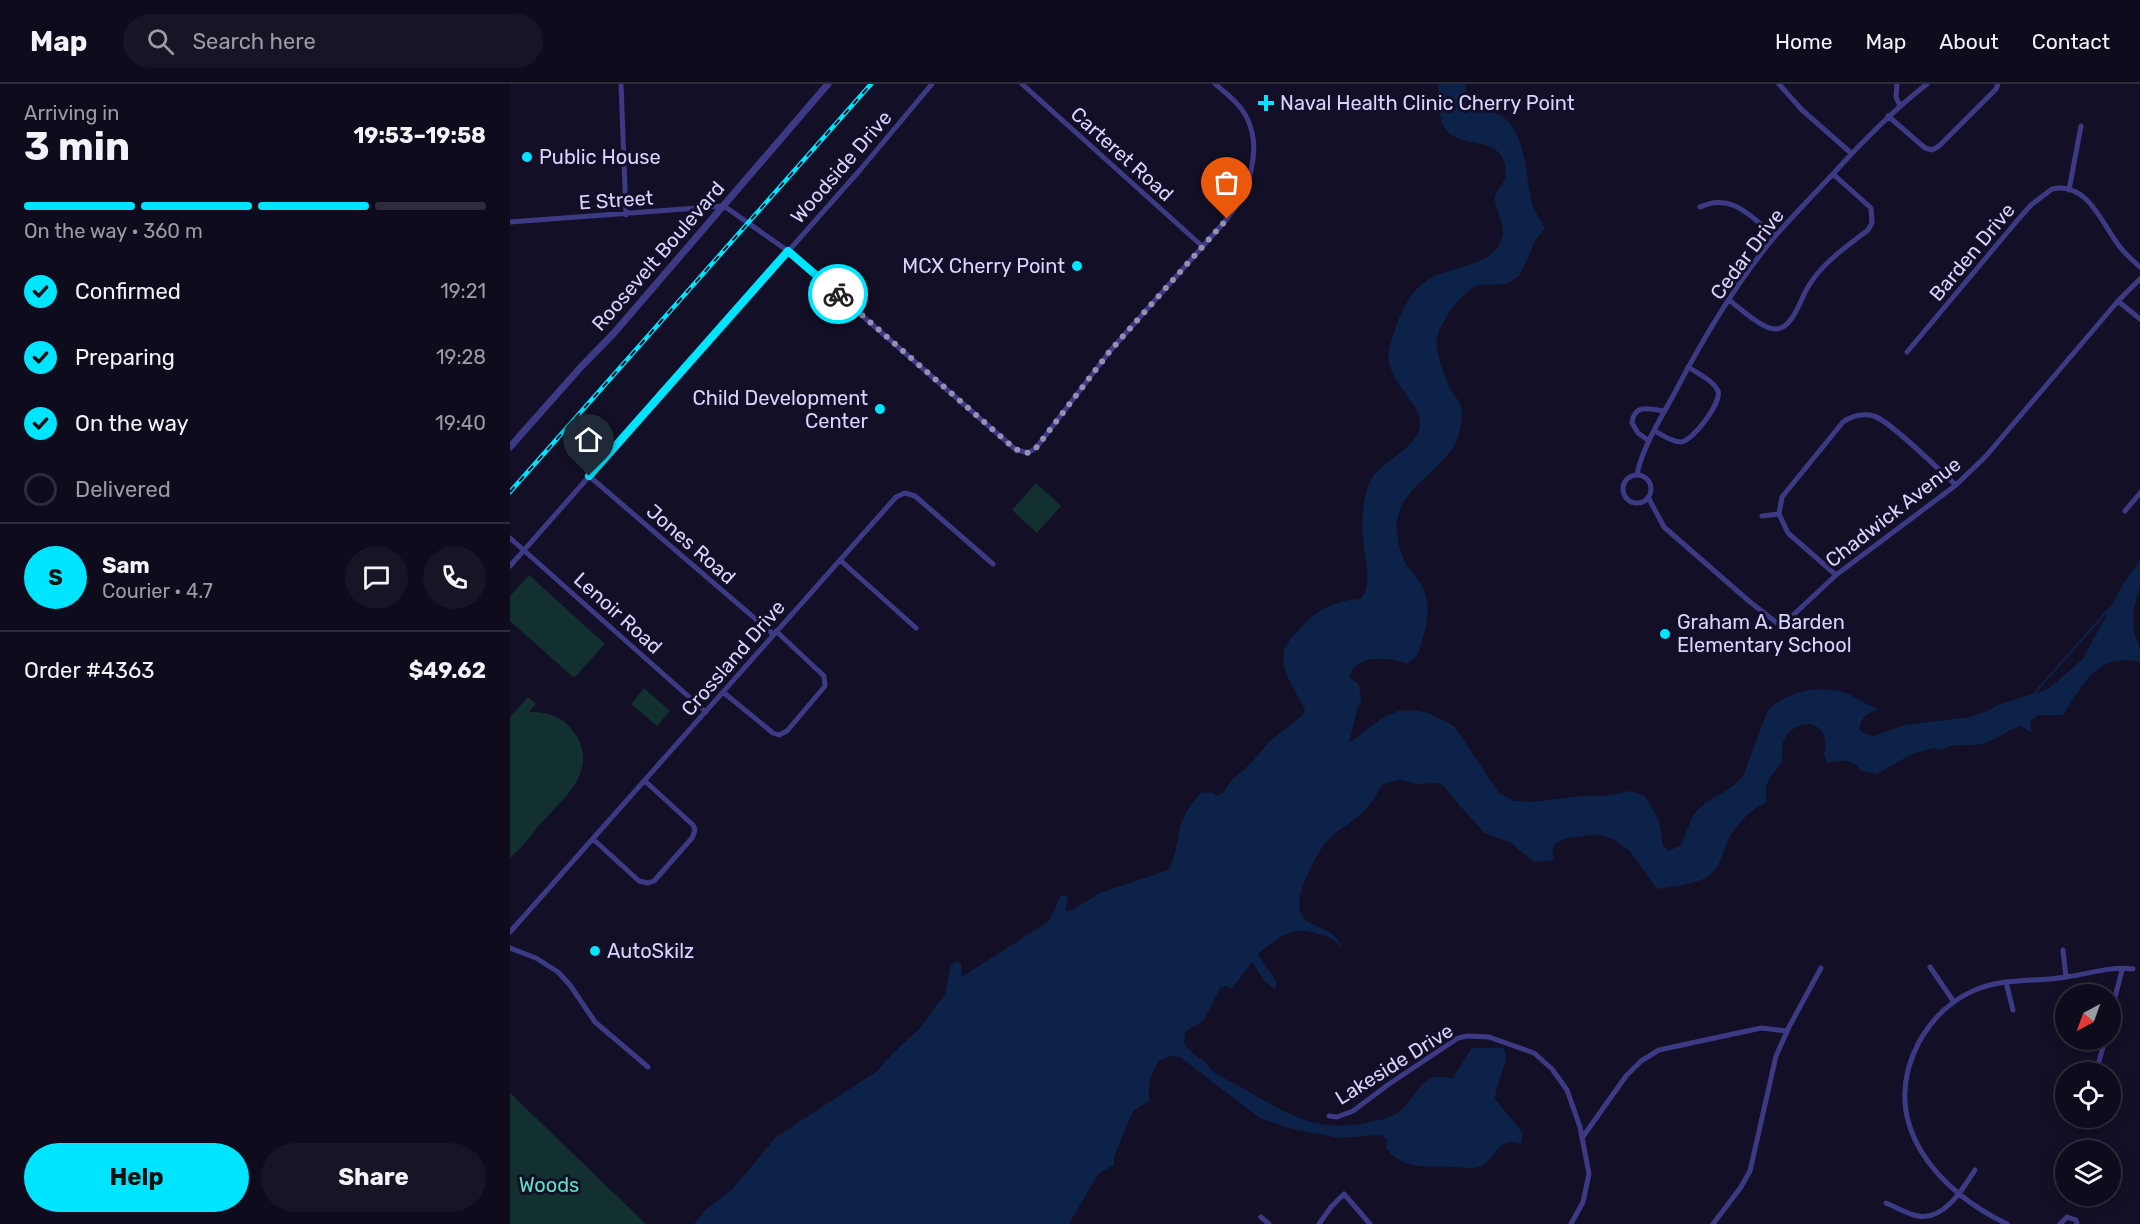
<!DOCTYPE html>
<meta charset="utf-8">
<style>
body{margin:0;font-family:Rubik,sans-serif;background:#171425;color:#f1f3f6;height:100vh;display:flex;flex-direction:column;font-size:22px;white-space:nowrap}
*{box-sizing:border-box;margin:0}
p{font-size:20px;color:#9b9ba3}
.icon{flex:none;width:33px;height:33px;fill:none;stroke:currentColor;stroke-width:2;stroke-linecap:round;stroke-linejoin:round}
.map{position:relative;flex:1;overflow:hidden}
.details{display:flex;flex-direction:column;background:#0e0b1c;width:510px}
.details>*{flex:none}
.needle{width:39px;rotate:221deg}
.tools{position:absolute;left:1545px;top:900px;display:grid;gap:12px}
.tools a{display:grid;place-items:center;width:66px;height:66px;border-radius:50%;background:#0e0b1c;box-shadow:0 3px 15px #0003,0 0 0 2px #2e2b3b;font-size:30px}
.pin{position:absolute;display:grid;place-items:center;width:51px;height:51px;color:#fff;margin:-62px -26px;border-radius:50% 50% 50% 0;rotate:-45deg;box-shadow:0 0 6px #0007}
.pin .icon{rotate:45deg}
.courier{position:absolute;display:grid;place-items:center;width:60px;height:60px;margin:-30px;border:4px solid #00e5ff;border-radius:50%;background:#fff;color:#222;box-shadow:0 2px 8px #0007}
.headline em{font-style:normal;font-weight:700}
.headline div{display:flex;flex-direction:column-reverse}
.headline{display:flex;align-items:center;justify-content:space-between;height:102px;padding:0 24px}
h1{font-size:39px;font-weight:700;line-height:45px}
.bar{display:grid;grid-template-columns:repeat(4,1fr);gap:9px 6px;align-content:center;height:72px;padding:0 24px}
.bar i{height:8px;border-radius:4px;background:#2e2b3b}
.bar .selected{background:#00e5ff}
.bar p{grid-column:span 4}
.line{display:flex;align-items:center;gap:15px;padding:0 24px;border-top:2px solid #2e2b3b}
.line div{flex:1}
.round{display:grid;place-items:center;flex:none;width:63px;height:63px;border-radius:32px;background:#171425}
ol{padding:0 24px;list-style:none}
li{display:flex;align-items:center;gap:18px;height:66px}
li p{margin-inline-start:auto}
li .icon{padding:6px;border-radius:50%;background:#00e5ff;color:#111;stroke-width:4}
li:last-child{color:#9b9ba3}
li i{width:33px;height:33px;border:3px solid #2e2b3b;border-radius:50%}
.cta{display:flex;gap:12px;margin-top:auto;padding:12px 24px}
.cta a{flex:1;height:69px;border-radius:36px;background:#00e5ff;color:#111;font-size:24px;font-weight:700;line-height:69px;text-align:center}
.cta a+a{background:#171425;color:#f1f3f6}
header{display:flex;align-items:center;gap:36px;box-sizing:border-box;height:84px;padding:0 30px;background:#0e0b1c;border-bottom:2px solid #2e2b3b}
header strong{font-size:28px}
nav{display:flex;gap:33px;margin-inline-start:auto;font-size:21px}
.search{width:420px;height:54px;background:#171425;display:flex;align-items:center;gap:15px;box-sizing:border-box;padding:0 21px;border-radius:33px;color:#9b9ba3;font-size:22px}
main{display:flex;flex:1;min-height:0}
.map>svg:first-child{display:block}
</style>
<header>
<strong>Map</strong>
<div class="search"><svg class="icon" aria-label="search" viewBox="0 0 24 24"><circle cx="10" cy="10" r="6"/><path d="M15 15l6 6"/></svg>Search here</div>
<nav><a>Home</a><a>Map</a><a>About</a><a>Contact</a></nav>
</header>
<main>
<section class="details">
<div class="headline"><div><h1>3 min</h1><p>Arriving in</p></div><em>19:53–19:58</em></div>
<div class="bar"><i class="selected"></i><i class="selected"></i><i class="selected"></i><i></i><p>On the way · 360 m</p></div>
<ol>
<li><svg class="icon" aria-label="check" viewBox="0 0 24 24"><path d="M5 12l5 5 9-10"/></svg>Confirmed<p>19:21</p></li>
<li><svg class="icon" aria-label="check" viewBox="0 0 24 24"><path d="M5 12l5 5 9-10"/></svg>Preparing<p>19:28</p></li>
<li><svg class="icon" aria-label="check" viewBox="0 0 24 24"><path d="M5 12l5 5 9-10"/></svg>On the way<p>19:40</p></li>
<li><i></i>Delivered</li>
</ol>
<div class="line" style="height:108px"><b class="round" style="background:#00e5ff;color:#111">S</b><div><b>Sam</b><p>Courier · 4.7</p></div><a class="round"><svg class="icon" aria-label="chat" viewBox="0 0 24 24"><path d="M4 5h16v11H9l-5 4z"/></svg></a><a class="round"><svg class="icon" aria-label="phone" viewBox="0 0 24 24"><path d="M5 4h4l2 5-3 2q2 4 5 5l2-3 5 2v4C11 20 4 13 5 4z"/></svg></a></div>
<div class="line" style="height:78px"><div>Order #4363</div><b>$49.62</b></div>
<div class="cta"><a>Help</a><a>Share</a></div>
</section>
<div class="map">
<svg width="1630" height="1140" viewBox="0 0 1630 1140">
<rect width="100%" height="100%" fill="#130f26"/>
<!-- green -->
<path fill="#12302f" d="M 526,399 L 551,422 L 527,449 L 502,426 Z
M 19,491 L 95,560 L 64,594 L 0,537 L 0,512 Z
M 134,604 L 160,627 L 147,642 L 121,620 Z
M 18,613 L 26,620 L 19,628 C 36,627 54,633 64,648 C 90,686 55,713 31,739 C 21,751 12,764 0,774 L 0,633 Z
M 0,1009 L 136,1140 L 0,1140 Z"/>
<!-- water -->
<path fill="#0c2248" d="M 928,0 L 955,0 L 957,14 L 961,24 C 970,25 980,26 988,30 C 1017,44 1015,93 1022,119 C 1024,128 1031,136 1035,144 L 1026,155 L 1010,191 L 997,200 L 967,201 C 954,209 943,221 936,234 C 933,239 929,245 928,250 C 923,266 934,289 939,303 C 943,311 951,317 952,327 C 952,332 951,340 950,345 C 943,387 883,400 887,447 C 887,456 892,474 897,482 C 902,489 909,495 913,504 C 921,522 917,539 912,557 C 910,566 907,575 897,579 C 878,574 847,569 839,593 L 849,601 L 851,618 L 847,626 L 839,659 L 872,634 L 888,627 L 902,626 L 919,629 L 944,642 L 989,709 L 1004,717 L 1022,718 L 1071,712 L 1093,712 L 1121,707 L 1136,713 L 1149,737 L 1153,762 L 1159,767 L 1171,761 L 1183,731 L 1195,719 L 1223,702 L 1233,692 L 1258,626 C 1279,606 1312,600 1339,610 C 1349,615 1358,622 1369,625 C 1357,630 1352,632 1349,645 L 1353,649 L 1363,652 L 1395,641 L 1460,633 L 1478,627 L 1487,621 L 1538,605 L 1573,575 L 1613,500 L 1630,476 L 1630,501 L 1623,528 L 1624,549 L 1630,564 L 1630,578 C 1586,568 1574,600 1553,631 L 1528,631 L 1520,637 L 1522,649 L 1511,642 C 1496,646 1486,657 1471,660 C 1457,663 1444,658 1432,666 L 1424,664 L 1402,670 L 1367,690 L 1351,687 C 1341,674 1333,676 1318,679 L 1314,671 C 1322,638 1291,630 1275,654 C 1271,661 1272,671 1272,678 C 1262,693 1252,697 1257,718 C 1243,724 1231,736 1222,749 C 1213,762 1212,785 1197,793 C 1183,801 1163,802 1147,805 L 1120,767 L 1103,755 L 1087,750 L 1054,755 L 1046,759 L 1042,765 L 1044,776 L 1024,778 L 1001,759 L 975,749 L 950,722 L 934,702 L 928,699 L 908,700 L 890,696 L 873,700 C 867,709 862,719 854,727 C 845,737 832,743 822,752 C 808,764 785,809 790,827 C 793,840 810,842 819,848 C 826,852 830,859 834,866 C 826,856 818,852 806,849 C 779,842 768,854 748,870 L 766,897 L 765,906 L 753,895 L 742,878 L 722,905 L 716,902 L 710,904 L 694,936 L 675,948 L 674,959 C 680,968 686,971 694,977 C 697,980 700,985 703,987 C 711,994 723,998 731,1003 C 773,1027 804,1050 855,1039 C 864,1037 874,1036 882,1032 C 907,1020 908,983 942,995 L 962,964 L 993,964 C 1002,976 985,999 985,1015 L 1013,1049 L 1011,1060 C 986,1052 988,1075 969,1083 C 959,1086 951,1083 941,1083 C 917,1082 892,1086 876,1064 L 877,1056 L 871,1051 L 829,1054 L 778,1044 L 750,1034 L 670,973 L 660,972 L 648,977 C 641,991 638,1001 639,1017 L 623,1027 L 604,1073 L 604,1081 L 588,1090 L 559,1140 L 184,1140 L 195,1126 L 222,1106 L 266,1053 L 367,987 L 383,969 L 409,945 L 435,910 L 441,881 L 447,877 L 451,880 L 452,893 L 539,837 L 550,813 L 554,811 L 558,813 L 555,827 L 562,826 L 590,809 L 658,786 C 666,772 667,756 671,740 C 674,729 684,716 692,708 L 703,709 L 706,712 L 714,708 L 721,697 L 742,678 L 759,658 L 793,631 L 795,625 C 787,609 770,587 774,568 C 775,560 782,554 787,548 C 804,527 824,516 851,515 C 864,496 854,476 853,456 C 852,439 852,416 859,400 C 870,372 920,365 908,328 C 901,316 883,295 880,282 C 876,269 881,259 885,246 C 890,229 901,207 916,197 C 939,180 988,185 993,149 C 994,137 984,126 985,113 C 986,105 996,99 996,89 C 994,49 956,66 938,48 C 927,37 929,15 928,0 Z"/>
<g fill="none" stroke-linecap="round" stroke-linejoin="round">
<!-- stream -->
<path stroke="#0c2248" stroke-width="2" d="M 1520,614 L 1600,524"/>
<!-- minor -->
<path stroke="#3d3a85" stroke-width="5" d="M 111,0 L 116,131
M 512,0 L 692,162
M 1269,0 L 1292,26 L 1341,69
M 1387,0 L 1386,13 L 1390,22
M 1378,32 L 1415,64 L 1422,66 L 1429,62 L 1486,5 L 1488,0
M 1559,106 L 1571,42
M 1190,123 C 1222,108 1241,133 1265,152
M 0,138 L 214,122 L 278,167 L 505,365 L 518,369 L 526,364 L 600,267 L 717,135 C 738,109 753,67 737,34 C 731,21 716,9 705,0
M 1219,216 C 1230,224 1253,246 1266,245 C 1283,244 1290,216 1298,203 C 1312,179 1336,163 1358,146 L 1362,139 L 1361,124 L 1323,90
M 1608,217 L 1630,235
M 1397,268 L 1506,138 L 1521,121 L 1542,105 C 1576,97 1591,137 1607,159 C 1613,168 1622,176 1630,183
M 1145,347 C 1152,351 1162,358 1171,358 C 1183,357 1212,318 1208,307 C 1203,296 1187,289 1178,283
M 1139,357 L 1128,349 L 1122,339 C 1124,319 1139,325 1155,327
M 1127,390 C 1133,363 1149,337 1163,312 C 1192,256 1225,200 1266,151 C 1284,131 1303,111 1322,91 C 1351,59 1382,27 1417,0
M1113 405a14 14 0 1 1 28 0a14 14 0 1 1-28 0Z
M 79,392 L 263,550
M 1138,413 L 1154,443 L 1240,518 L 1267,539 L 1279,535 L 1326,491 L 1446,401 L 1476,372 L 1608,217 L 1630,195
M 1615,427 L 1630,409
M 1252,432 L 1269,430
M 0,454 L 196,628
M 330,476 L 406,544
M 0,482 L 350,86 L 422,0
M 1326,491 L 1278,449 L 1269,430 L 1272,413 L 1333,338 C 1343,331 1352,329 1364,332 C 1380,337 1430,387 1446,401
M 213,608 L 263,649 L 269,651 L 277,647 L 315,602 L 314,592 L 266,547
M 83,755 L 129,797 L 138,799 L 144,797 L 182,754 L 185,746 L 183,741 L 135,697
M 0,848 L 386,413 L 395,409 L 405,412 L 483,480
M 0,864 L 26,874 L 48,888 L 60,901 L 85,938 L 138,983
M 1553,866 L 1556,893
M 1420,883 L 1444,918
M 1496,898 L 1503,926
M 1600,933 L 1612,886
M 1586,988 L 1595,956
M 819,1032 L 827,1033 L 843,1027 L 879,1000 L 948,954 L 958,952 L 979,953 L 1024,969 L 1042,985 L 1057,1006 L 1070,1043 L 1079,1090 L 1073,1118 L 1061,1140
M 1072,1054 L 1116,992 L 1131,977 L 1149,966 L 1251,944 L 1277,947
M 1376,1119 C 1386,1123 1397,1130 1408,1132 C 1434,1137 1453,1105 1465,1086
M 751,1133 L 759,1140
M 809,1140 L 821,1123 L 834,1110 L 860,1140
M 1203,1140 L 1231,1103 L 1240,1087 L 1266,972 L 1279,943 L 1311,884
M 1497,1140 C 1426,1106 1367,1038 1409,958 C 1422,935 1441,916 1465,906 C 1493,894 1526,898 1556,893 C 1579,890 1600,882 1623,885
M 1550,1140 L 1557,1133 L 1566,1136 L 1567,1140"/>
<!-- tertiary -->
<path stroke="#3d3a85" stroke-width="7" d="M 0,363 L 70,284 L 104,249 L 318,0"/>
<defs>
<path id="rail" d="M 0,408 L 361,0"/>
</defs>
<!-- rail casing -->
<use href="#rail" stroke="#00e5ff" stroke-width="4.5"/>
<!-- rail -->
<use href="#rail" stroke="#130f26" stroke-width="2" stroke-dasharray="7" stroke-linecap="butt"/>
</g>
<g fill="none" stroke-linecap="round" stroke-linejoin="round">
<!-- done -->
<path stroke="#948fb3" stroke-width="6" stroke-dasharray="0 10.8" d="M 328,210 L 505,365 L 518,369 L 526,364 L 600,267 L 717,135"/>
<!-- route -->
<path stroke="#00e5ff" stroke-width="8" d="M 79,392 L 278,167 L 328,210"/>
</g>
<!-- markers -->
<g fill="#00e5ff" stroke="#130f26" stroke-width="2">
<path d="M753 10h6v6h6v6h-6v6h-6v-6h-6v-6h6z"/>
<circle cx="17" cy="73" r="6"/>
<circle cx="567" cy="182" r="6"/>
<circle cx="370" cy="325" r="6"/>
<circle cx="1155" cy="550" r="6"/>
<circle cx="85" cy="867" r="6"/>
</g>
<g text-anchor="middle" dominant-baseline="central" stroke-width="6" stroke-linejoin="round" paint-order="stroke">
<!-- poi labels -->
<g font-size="20" fill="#d9d4ff" stroke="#130f26" text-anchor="start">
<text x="770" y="19">Naval Health Clinic Cherry Point</text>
<text x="29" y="73">Public House</text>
<text x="555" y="182" text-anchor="end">MCX Cherry Point</text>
<text x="358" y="314" text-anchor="end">Child Development<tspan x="358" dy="23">Center</tspan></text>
<text x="1167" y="538">Graham A. Barden<tspan x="1167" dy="23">Elementary School</tspan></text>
<text x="97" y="867">AutoSkilz</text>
</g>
<!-- street labels -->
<g font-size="20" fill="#d9d4ff" stroke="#130f26">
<text transform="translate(612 70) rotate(42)">Carteret Road</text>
<text transform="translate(331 83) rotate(-49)">Woodside Drive</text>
<text transform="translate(106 116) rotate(-4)">E Street</text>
<text transform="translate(1462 168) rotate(-50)">Barden Drive</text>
<text transform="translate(1237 170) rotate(-53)">Cedar Drive</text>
<text transform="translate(148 172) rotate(-49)">Roosevelt Boulevard</text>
<text transform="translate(1383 428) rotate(-38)">Chadwick Avenue</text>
<text transform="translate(181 460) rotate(41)">Jones Road</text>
<text transform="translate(108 529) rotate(42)">Lenoir Road</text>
<text transform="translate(223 574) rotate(-49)">Crossland Drive</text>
<text transform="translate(884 980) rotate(-32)">Lakeside Drive</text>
</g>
<!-- park labels -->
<g font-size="20" fill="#5fe0c0" stroke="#130f26">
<text x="39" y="1101">Woods</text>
</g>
</g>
</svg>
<div class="tools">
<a><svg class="needle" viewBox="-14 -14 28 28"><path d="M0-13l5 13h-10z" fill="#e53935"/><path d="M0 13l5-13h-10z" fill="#9b9ba3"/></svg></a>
<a><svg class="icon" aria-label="locate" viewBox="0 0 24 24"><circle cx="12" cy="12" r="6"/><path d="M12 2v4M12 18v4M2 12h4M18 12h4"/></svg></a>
<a><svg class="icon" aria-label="layers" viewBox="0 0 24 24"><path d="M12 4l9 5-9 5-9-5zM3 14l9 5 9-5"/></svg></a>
</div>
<div class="pin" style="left:717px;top:135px;background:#ea580c"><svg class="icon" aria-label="bag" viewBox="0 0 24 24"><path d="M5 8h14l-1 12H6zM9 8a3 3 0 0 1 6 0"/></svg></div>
<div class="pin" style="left:79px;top:392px;background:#1f2937"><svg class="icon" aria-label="home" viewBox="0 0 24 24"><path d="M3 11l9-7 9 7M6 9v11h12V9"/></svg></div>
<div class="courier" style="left:328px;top:210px"><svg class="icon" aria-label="bike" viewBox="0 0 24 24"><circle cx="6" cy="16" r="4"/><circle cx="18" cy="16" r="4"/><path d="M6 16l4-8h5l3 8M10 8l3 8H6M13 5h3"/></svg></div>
</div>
</main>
